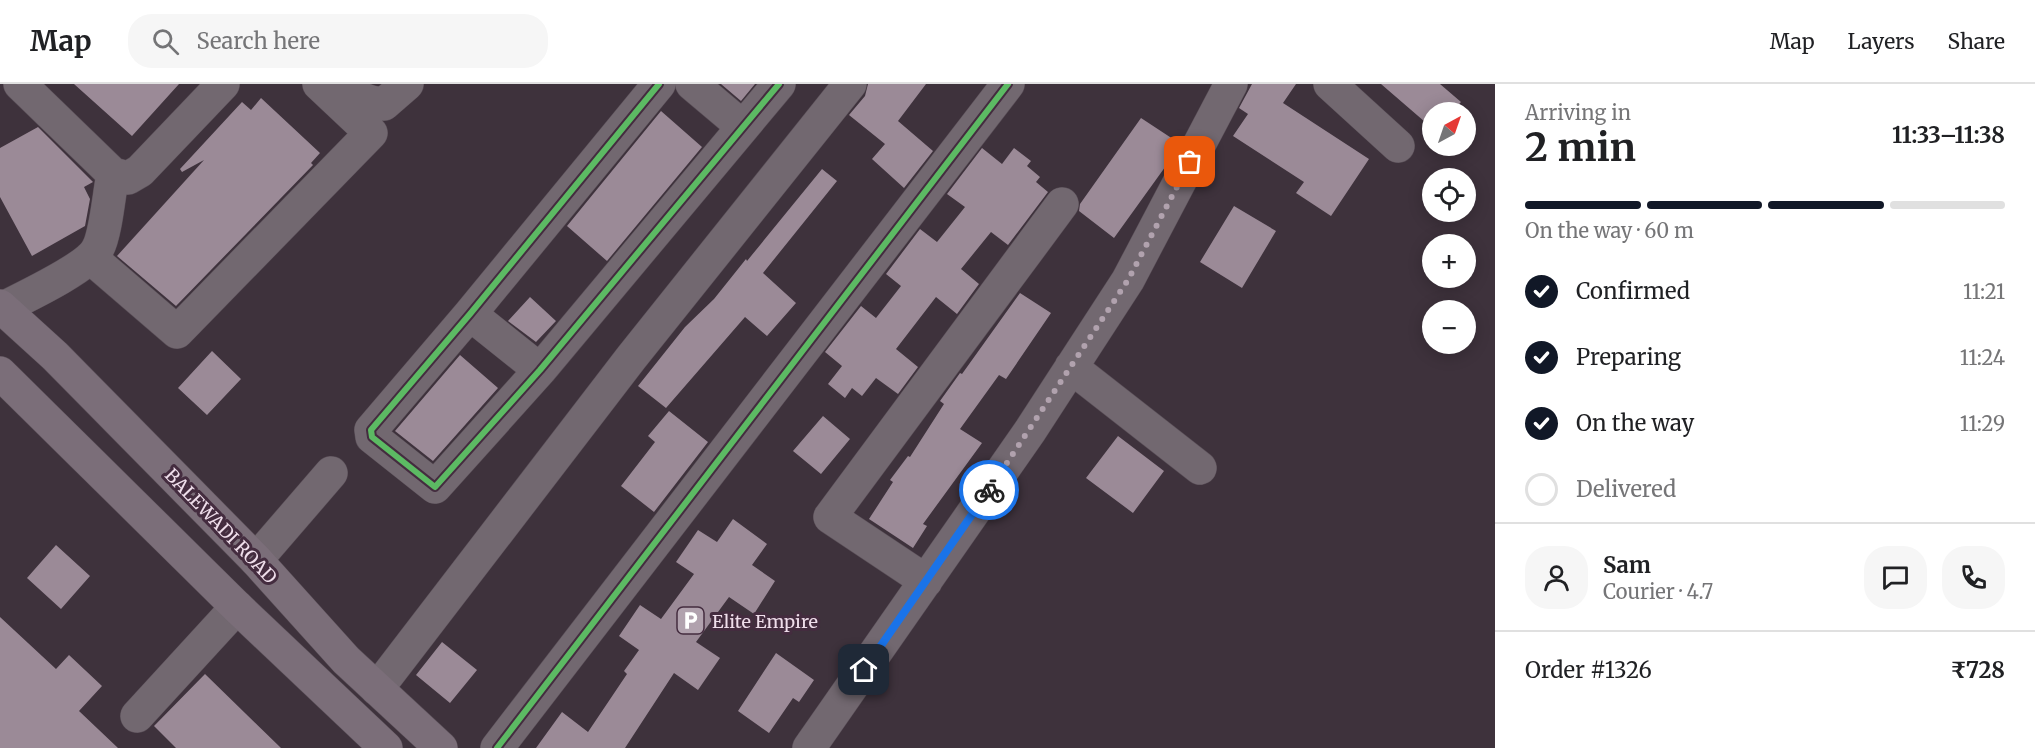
<!DOCTYPE html>
<meta charset="utf-8">
<style>
body{margin:0;font-family:Merriweather,serif;background:#f6f6f6;color:#202124;height:100vh;display:flex;flex-direction:column;font-size:22px;white-space:nowrap}
*{box-sizing:border-box;margin:0}
p{font-size:20px;color:#757577}
.icon{flex:none;width:33px;height:33px;fill:none;stroke:currentColor;stroke-width:2;stroke-linecap:round;stroke-linejoin:round}
.map{position:relative;flex:1;overflow:hidden}
.panel{display:flex;flex-direction:column;background:#fff;width:540px}
.panel>*{flex:none}
.needle{width:39px;rotate:40deg}
.fabs{position:absolute;left:1422px;top:18px;display:grid;gap:12px}
.fabs a{display:grid;place-items:center;width:54px;height:54px;border-radius:50%;background:#fff;box-shadow:0 3px 15px #0003;font-size:30px}
.pin{position:absolute;display:grid;place-items:center;width:51px;height:51px;color:#fff;margin:-26px;border-radius:12px;box-shadow:0 3px 9px #0006}
.courier{position:absolute;display:grid;place-items:center;width:60px;height:60px;margin:-30px;border:4px solid #1a73e8;border-radius:50%;background:#fff;color:#222;box-shadow:0 2px 8px #0007}
.headline em{font-style:normal;font-weight:700}
.headline div{display:flex;flex-direction:column-reverse}
.headline{display:flex;align-items:center;justify-content:space-between;height:102px;padding:0 30px}
h1{font-size:39px;font-weight:700;line-height:45px}
.bar{display:grid;grid-template-columns:repeat(4,1fr);gap:9px 6px;align-content:center;height:72px;padding:0 30px}
.bar i{height:8px;border-radius:4px;background:#e0e0e0}
.bar .selected{background:#111827}
.bar p{grid-column:span 4}
.line{display:flex;align-items:center;gap:15px;padding:0 30px;border-top:2px solid #e0e0e0}
.line div{flex:1}
.round{display:grid;place-items:center;flex:none;width:63px;height:63px;border-radius:24px;background:#f6f6f6}
ol{padding:0 30px;list-style:none}
li{display:flex;align-items:center;gap:18px;height:66px}
li p{margin-inline-start:auto}
li .icon{padding:6px;border-radius:50%;background:#111827;color:#fff;stroke-width:4}
li:last-child{color:#757577}
li i{width:33px;height:33px;border:3px solid #e0e0e0;border-radius:50%}
header{display:flex;align-items:center;gap:36px;box-sizing:border-box;height:84px;padding:0 30px;background:#fff;border-bottom:2px solid #e0e0e0}
header strong{font-size:28px}
nav{display:flex;gap:33px;margin-inline-start:auto;font-size:21px}
.search{width:420px;height:54px;background:#f6f6f6;display:flex;align-items:center;gap:15px;box-sizing:border-box;padding:0 21px;border-radius:24px;color:#757577;font-size:22px}
main{display:flex;flex:1;min-height:0}
.map>svg:first-child{display:block}
</style>
<header>
<strong>Map</strong>
<div class="search"><svg class="icon" aria-label="search" viewBox="0 0 24 24"><circle cx="10" cy="10" r="6"/><path d="M15 15l6 6"/></svg>Search here</div>
<nav><a>Map</a><a>Layers</a><a>Share</a></nav>
</header>
<main>
<div class="map">
<svg width="1495" height="664" viewBox="0 0 1495 664">
<rect width="100%" height="100%" fill="#3e323c"/>
<!-- building -->
<path fill="#9b8a97" d="M 74,0 L 179,0 L 132,52 Z
M 721,0 L 755,0 L 741,17 Z
M 868,0 L 926,0 L 898,37 L 933,67 L 904,104 L 872,75 L 885,60 L 849,31 L 865,12 Z
M 1252,0 L 1296,0 L 1283,19 L 1369,75 L 1331,132 L 1296,109 L 1304,98 L 1233,52 L 1248,30 L 1239,24 Z
M 1381,0 L 1440,0 L 1461,18 L 1452,28 L 1432,28 L 1432,44 Z
M 261,14 L 320,69 L 311,79 L 313,81 L 176,222 L 117,172 L 204,76 L 182,88 L 180,85 L 242,18 L 251,26 Z
M 661,27 L 702,63 L 607,177 L 567,142 Z
M 1141,34 L 1179,59 L 1168,79 L 1114,154 L 1079,127 L 1080,120 Z
M 38,43 L 93,98 L 84,103 L 90,115 L 85,142 L 32,172 L 0,113 L 0,64 Z
M 982,64 L 1002,80 L 1014,64 L 1031,77 L 1027,82 L 1040,93 L 1036,98 L 1048,108 L 1008,161 L 991,148 L 961,185 L 979,200 L 957,230 L 936,213 L 896,265 L 918,283 L 898,310 L 876,294 L 862,312 L 852,304 L 845,314 L 828,300 L 842,282 L 825,268 L 861,222 L 876,234 L 901,202 L 886,190 L 920,145 L 937,158 L 965,123 L 947,110 Z
M 822,85 L 837,97 L 763,189 L 796,219 L 767,252 L 745,233 L 666,324 L 638,302 L 685,243 L 714,215 L 746,175 L 747,177 Z
M 1234,122 L 1276,147 L 1242,204 L 1200,178 Z
M 1020,209 L 1051,229 L 1006,295 L 999,291 L 960,345 L 982,359 L 923,440 L 927,442 L 913,464 L 869,435 L 893,398 L 890,396 L 908,372 L 910,373 L 944,320 L 940,317 L 960,289 L 962,290 Z
M 530,213 L 556,237 L 536,258 L 508,237 Z
M 212,267 L 241,295 L 207,331 L 178,304 Z
M 460,271 L 498,304 L 433,377 L 395,347 Z
M 669,327 L 708,358 L 654,428 L 621,402 L 655,358 L 648,352 Z
M 823,332 L 850,355 L 821,390 L 793,367 Z
M 1118,352 L 1164,387 L 1133,429 L 1086,394 Z
M 733,435 L 767,460 L 752,481 L 775,497 L 754,530 L 729,513 L 696,558 L 720,574 L 698,606 L 674,589 L 625,664 L 536,664 L 562,628 L 588,648 L 627,590 L 624,587 L 639,566 L 619,552 L 640,521 L 661,535 L 694,490 L 676,478 L 698,446 L 717,458 Z
M 56,461 L 90,492 L 61,525 L 27,494 Z
M 0,533 L 56,585 L 69,571 L 102,602 L 79,627 L 118,664 L 0,664 Z
M 442,558 L 477,586 L 450,619 L 416,591 Z
M 776,569 L 814,596 L 799,618 L 793,614 L 769,649 L 738,627 Z
M 205,590 L 281,664 L 176,664 L 154,642 Z"/>
<g fill="none" stroke-linecap="round" stroke-linejoin="round">
<defs>
<path id="minor" d="M 20,0 L 113,90 L 128,94 L 140,87 L 223,0
M 341,0 C 356,12 365,19 384,20 L 407,0
M 659,0 L 470,230 L 371,346 L 372,353 L 435,403 L 540,286 L 779,0
M 692,0 L 743,43
M 1330,0 L 1398,62
M 91,174 L 177,248 L 371,49 L 319,0
M 3,224 C 23,214 89,183 98,164 C 106,149 109,109 113,90
M 470,230 L 540,286
M 1071,283 L 1200,384
M 256,476 L 331,389
M 926,497 L 830,433 L 1062,120
M 377,605 L 631,274 L 850,0
M 137,632 L 237,523
M 497,664 L 1008,0
M 809,664 L 1030,347 L 1128,196 L 1231,0"/>
<path id="major" d="M 0,222 L 55,272 L 256,476 L 346,576 L 441,664
M 0,289 L 237,523 L 386,664"/>
</defs>
<!-- minor casing -->
<use href="#minor" stroke="#594e57" stroke-width="34"/>
<!-- major casing -->
<use href="#major" stroke="#594e57" stroke-width="34"/>
<!-- minor -->
<use href="#minor" stroke="#726870" stroke-width="33"/>
<!-- major -->
<use href="#major" stroke="#7b6e79" stroke-width="33"/>
<defs>
<path id="cycleway" d="M 659,0 L 470,230 L 371,346 L 372,353 L 435,403 L 540,286 L 779,0
M 497,664 L 1008,0"/>
</defs>
<!-- cycleway casing -->
<use href="#cycleway" stroke="#442c3f" stroke-width="10"/>
<!-- cycleway -->
<use href="#cycleway" stroke="#5cba63" stroke-width="6"/>
</g>
<g fill="none" stroke-linecap="round" stroke-linejoin="round">
<!-- done -->
<path stroke="#b1a2ae" stroke-width="6" stroke-dasharray="0 10.8" d="M 989,406 L 1128,196 L 1190,78"/>
<!-- route -->
<path stroke="#1a73e8" stroke-width="8" d="M 864,586 L 989,406"/>
</g>
<!-- icons -->
<defs>
<symbol id="parking-square" viewBox="-11 -11 22 22"><rect x="-9" y="-9" width="18" height="18" rx="4" fill="#b1a2ae" stroke="#442c3f"/><path d="M-3.5-5.5H1a3.5 3.5 0 0 1 0 7H-1V5.5H-3.5ZM-1-3.4V-.6H.8a1.4 1.4 0 0 0 0-2.8Z" fill="#fff"/></symbol>
</defs>
<g fill-rule="evenodd">
<use href="#parking-square" x="674" y="520" width="33" height="33"/>
</g>
<g text-anchor="middle" dominant-baseline="central" stroke-width="6" stroke-linejoin="round" paint-order="stroke">
<!-- street labels -->
<g font-size="18" fill="#efdeeb" stroke="#442c3f">
<text transform="translate(221 442) rotate(46)">BALEWADI ROAD</text>
</g>
<!-- poi labels -->
<g font-size="18" fill="#efdeeb" stroke="#442c3f" text-anchor="start">
<text x="712" y="537">Elite Empire</text>
</g>
</g>
</svg>
<div class="fabs">
<a><svg class="needle" viewBox="-14 -14 28 28"><path d="M0-13l5 13h-10z" fill="#e53935"/><path d="M0 13l5-13h-10z" fill="#757577"/></svg></a>
<a><svg class="icon" aria-label="locate" viewBox="0 0 24 24"><circle cx="12" cy="12" r="6"/><path d="M12 2v4M12 18v4M2 12h4M18 12h4"/></svg></a>
<a>+</a>
<a>−</a>
</div>
<div class="pin" style="left:1190px;top:78px;background:#ea580c"><svg class="icon" aria-label="bag" viewBox="0 0 24 24"><path d="M5 8h14l-1 12H6zM9 8a3 3 0 0 1 6 0"/></svg></div>
<div class="pin" style="left:864px;top:586px;background:#1f2937"><svg class="icon" aria-label="home" viewBox="0 0 24 24"><path d="M3 11l9-7 9 7M6 9v11h12V9"/></svg></div>
<div class="courier" style="left:989px;top:406px"><svg class="icon" aria-label="bike" viewBox="0 0 24 24"><circle cx="6" cy="16" r="4"/><circle cx="18" cy="16" r="4"/><path d="M6 16l4-8h5l3 8M10 8l3 8H6M13 5h3"/></svg></div>
</div>
<section class="panel">
<div class="headline"><div><h1>2 min</h1><p>Arriving in</p></div><em>11:33–11:38</em></div>
<div class="bar"><i class="selected"></i><i class="selected"></i><i class="selected"></i><i></i><p>On the way · 60 m</p></div>
<ol>
<li><svg class="icon" aria-label="check" viewBox="0 0 24 24"><path d="M5 12l5 5 9-10"/></svg>Confirmed<p>11:21</p></li>
<li><svg class="icon" aria-label="check" viewBox="0 0 24 24"><path d="M5 12l5 5 9-10"/></svg>Preparing<p>11:24</p></li>
<li><svg class="icon" aria-label="check" viewBox="0 0 24 24"><path d="M5 12l5 5 9-10"/></svg>On the way<p>11:29</p></li>
<li><i></i>Delivered</li>
</ol>
<div class="line" style="height:108px"><a class="round"><svg class="icon" aria-label="person" viewBox="0 0 24 24"><circle cx="12" cy="8" r="4"/><path d="M4 21q1-7 8-7t8 7"/></svg></a><div><b>Sam</b><p>Courier · 4.7</p></div><a class="round"><svg class="icon" aria-label="chat" viewBox="0 0 24 24"><path d="M4 5h16v11H9l-5 4z"/></svg></a><a class="round"><svg class="icon" aria-label="phone" viewBox="0 0 24 24"><path d="M5 4h4l2 5-3 2q2 4 5 5l2-3 5 2v4C11 20 4 13 5 4z"/></svg></a></div>
<div class="line" style="height:78px"><div>Order #1326</div><b>₹728</b></div>
</section>
</main>
